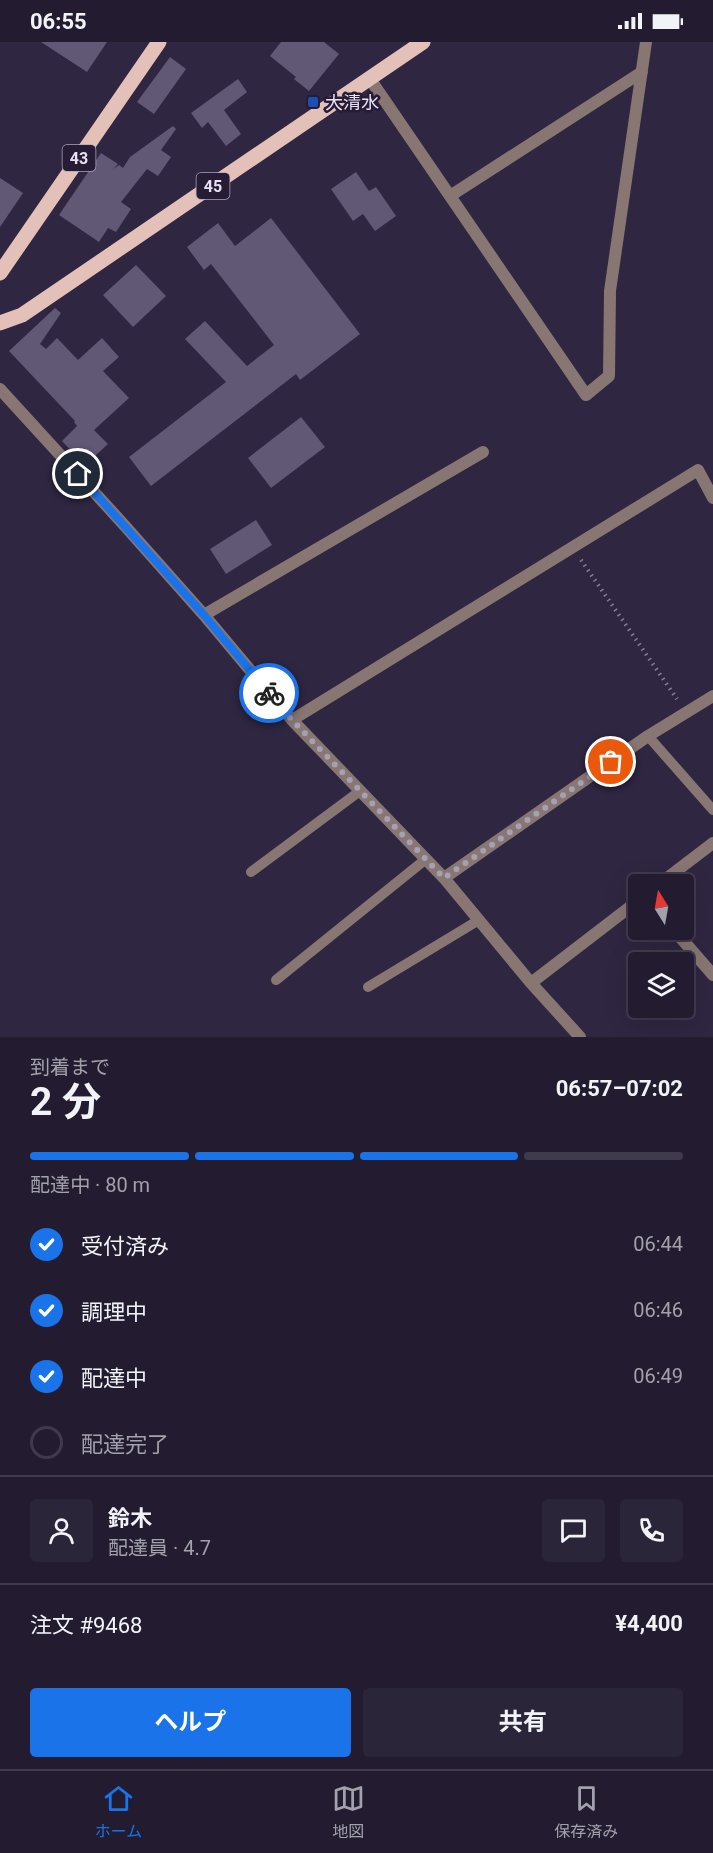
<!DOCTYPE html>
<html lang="ja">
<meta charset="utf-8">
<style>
body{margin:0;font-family:Roboto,"Noto Sans JP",sans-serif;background:#2b2539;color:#f1f3f6;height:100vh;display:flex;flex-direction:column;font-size:22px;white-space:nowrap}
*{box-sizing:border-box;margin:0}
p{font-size:20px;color:#a3a1ab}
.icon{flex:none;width:33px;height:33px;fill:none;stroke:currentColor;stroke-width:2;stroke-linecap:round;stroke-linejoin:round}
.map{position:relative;height:995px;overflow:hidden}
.details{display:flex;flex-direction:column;background:#231c31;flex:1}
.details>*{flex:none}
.needle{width:39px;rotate:349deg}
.buttons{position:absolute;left:628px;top:832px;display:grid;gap:12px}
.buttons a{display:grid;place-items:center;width:66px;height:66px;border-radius:6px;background:#231c31;box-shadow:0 6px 24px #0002,0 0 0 2px #403a4d;font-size:30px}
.pin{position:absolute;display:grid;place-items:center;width:51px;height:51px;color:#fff;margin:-26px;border:3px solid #fff;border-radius:50%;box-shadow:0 2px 6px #0007}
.courier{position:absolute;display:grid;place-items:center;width:60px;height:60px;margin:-30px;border:4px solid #1a73e8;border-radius:50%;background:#fff;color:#222;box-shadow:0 2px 8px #0007}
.overview em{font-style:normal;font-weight:700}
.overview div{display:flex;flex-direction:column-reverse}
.overview{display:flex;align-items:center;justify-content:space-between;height:102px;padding:0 30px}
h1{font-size:39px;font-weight:700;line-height:45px}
.bar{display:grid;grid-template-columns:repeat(4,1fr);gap:9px 6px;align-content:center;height:72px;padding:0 30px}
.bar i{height:8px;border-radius:4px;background:#403a4d}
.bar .selected{background:#1a73e8}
.bar p{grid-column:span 4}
.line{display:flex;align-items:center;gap:15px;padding:0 30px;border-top:2px solid #403a4d}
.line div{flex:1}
.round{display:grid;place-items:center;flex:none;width:63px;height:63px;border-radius:6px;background:#2b2539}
ol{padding:0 30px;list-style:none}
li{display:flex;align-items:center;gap:18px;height:66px}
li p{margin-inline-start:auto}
li .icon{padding:6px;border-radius:50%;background:#1a73e8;color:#fff;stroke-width:4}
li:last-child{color:#a3a1ab}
li i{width:33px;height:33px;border:3px solid #403a4d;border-radius:50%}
.button{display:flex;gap:12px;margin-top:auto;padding:12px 30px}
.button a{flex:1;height:69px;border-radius:6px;background:#1a73e8;color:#fff;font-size:24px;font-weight:700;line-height:69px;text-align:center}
.button a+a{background:#2b2539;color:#f1f3f6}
.status{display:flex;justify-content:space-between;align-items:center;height:42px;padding:0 30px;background:#231c31;direction:ltr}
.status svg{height:16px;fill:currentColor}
.dock{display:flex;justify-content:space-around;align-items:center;height:84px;border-top:2px solid #403a4d;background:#231c31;font-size:16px;color:#a3a1ab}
.dock a{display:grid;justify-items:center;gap:3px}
.dock .selected{color:#1a73e8}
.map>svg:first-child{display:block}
</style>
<div class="status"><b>06:55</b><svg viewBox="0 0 49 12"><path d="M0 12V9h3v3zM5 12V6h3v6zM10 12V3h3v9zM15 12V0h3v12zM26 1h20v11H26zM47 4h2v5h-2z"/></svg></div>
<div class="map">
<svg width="713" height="995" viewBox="0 0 713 995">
<rect width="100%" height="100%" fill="#2f2641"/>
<!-- building -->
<path fill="#615876" d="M 41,0 L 107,0 L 87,30 Z
M 281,0 L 324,0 L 339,12 L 309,49 L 294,37 L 296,35 L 270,14 Z
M 170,15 L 186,27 L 154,72 L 137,60 Z
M 238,37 L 247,50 L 224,68 L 241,92 L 226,104 L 208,80 L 202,86 L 191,71 Z
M 173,84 L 176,87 L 161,108 L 171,115 L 158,134 L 147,127 L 121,160 L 131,167 L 116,190 L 108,186 L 99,200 L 59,173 L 101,111 L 118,122 L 113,127 L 119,123 L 123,126 L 130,115 Z
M 356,130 L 369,149 L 376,145 L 396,174 L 375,189 L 363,172 L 353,179 L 331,147 Z
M 0,136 L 23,151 L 0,185 Z
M 271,176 L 360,292 L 300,338 L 296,332 L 151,444 L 129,415 L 226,340 L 185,297 L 205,279 L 247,324 L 274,303 L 211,222 L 204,228 L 187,205 L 218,181 L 235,204 Z
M 136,223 L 166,254 L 133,285 L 103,253 Z
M 55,266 L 61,271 L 40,302 L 46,307 L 57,296 L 78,318 L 102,296 L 119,315 L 103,329 L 129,356 L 94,388 L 108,402 L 85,423 L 62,399 L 77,384 L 74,380 L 75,379 L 9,309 Z
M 301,375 L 325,405 L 271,446 L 248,416 Z
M 256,478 L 272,503 L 226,532 L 210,507 Z"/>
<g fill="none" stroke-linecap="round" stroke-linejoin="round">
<!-- path -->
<path stroke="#857e95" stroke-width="4" stroke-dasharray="1.5 4.5" stroke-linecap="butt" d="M 581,518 L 677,657"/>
<!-- service -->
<path stroke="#877672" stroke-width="10" d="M 648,694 L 713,768
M 251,830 L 360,749
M 276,938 L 426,817
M 368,945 L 479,878"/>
<!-- minor -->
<path stroke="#877672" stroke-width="12" d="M 370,37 L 586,353 L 609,334 L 610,249 L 646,0
M 450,154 L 642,30
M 0,347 L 125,484 L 204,573 L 292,678 L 444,836 L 531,941 L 580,995
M 204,573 L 483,410
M 292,678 L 698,428 L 713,456
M 444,836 L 648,694 L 713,654
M 658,843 L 713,801
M 674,888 L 713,933
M 531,941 L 639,858"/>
<!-- primary -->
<path stroke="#e4c1b8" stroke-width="15" d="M 0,231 L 159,0
M 0,281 L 22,273 L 423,0"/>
</g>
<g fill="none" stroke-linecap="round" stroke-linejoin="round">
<!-- done -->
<path stroke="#a6a0b5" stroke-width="6" stroke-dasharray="0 10.8" d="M 269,651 L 292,678 L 444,836 L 611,720"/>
<!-- route -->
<path stroke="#1a73e8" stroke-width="8" d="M 78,432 L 204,573 L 269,651"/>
</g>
<!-- markers -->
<rect fill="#1a4fb4" stroke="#261c36" stroke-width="2" x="307" y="54" width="12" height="12" rx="3"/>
<g text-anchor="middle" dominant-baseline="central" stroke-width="5" stroke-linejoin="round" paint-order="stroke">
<!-- shield labels -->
<g fill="#261c36" stroke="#aca6ba" stroke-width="1.5">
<rect x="62.5" y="103" width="33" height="26" rx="4.5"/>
<rect x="196.5" y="131" width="33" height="26" rx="4.5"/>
</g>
<g font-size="16" font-weight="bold" fill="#e6e1f3">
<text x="79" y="116">43</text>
<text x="213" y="144">45</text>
</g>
<!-- poi labels -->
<g font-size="18" fill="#e6e1f3" stroke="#261c36" text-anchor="start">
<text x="325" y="60">大清水</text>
</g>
</g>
</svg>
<div class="buttons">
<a><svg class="needle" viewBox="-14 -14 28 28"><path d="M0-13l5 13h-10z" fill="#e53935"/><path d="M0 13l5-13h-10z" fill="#a3a1ab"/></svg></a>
<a><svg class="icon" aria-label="layers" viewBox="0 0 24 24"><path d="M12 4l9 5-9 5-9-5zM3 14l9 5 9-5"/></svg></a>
</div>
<div class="pin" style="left:611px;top:720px;background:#ea580c"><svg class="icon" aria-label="bag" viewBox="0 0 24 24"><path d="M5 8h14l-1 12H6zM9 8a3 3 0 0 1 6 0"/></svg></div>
<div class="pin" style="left:78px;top:432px;background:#1f2937"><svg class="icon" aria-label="home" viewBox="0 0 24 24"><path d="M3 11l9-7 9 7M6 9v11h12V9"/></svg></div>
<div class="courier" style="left:269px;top:651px"><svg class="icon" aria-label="bike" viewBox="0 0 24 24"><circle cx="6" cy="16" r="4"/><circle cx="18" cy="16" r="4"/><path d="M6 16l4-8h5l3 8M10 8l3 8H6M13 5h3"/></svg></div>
</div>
<section class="details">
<div class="overview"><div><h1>2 分</h1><p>到着まで</p></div><em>06:57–07:02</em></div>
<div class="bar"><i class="selected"></i><i class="selected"></i><i class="selected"></i><i></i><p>配達中 · 80 m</p></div>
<ol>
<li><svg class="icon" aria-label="check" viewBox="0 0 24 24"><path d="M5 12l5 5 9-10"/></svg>受付済み<p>06:44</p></li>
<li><svg class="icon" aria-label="check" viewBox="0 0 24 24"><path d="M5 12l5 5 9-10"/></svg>調理中<p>06:46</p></li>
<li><svg class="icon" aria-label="check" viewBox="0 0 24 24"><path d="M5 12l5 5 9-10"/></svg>配達中<p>06:49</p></li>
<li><i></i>配達完了</li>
</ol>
<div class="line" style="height:108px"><a class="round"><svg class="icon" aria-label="person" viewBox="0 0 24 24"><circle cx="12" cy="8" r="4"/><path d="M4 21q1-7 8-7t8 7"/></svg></a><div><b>鈴木</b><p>配達員 · 4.7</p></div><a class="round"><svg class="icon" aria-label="chat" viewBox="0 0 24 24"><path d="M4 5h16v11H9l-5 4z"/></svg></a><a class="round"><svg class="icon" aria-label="phone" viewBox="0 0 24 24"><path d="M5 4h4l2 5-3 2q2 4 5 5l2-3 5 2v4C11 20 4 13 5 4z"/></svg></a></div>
<div class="line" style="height:78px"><div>注文 #9468</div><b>¥4,400</b></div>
<div class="button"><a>ヘルプ</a><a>共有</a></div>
</section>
<nav class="dock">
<a class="selected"><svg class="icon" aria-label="home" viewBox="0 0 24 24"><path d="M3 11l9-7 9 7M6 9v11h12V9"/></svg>ホーム</a>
<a><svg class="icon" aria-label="map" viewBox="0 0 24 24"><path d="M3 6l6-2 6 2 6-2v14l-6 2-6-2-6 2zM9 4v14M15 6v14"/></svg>地図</a>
<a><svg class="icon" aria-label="saved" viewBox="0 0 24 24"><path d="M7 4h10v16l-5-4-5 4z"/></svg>保存済み</a>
</nav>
